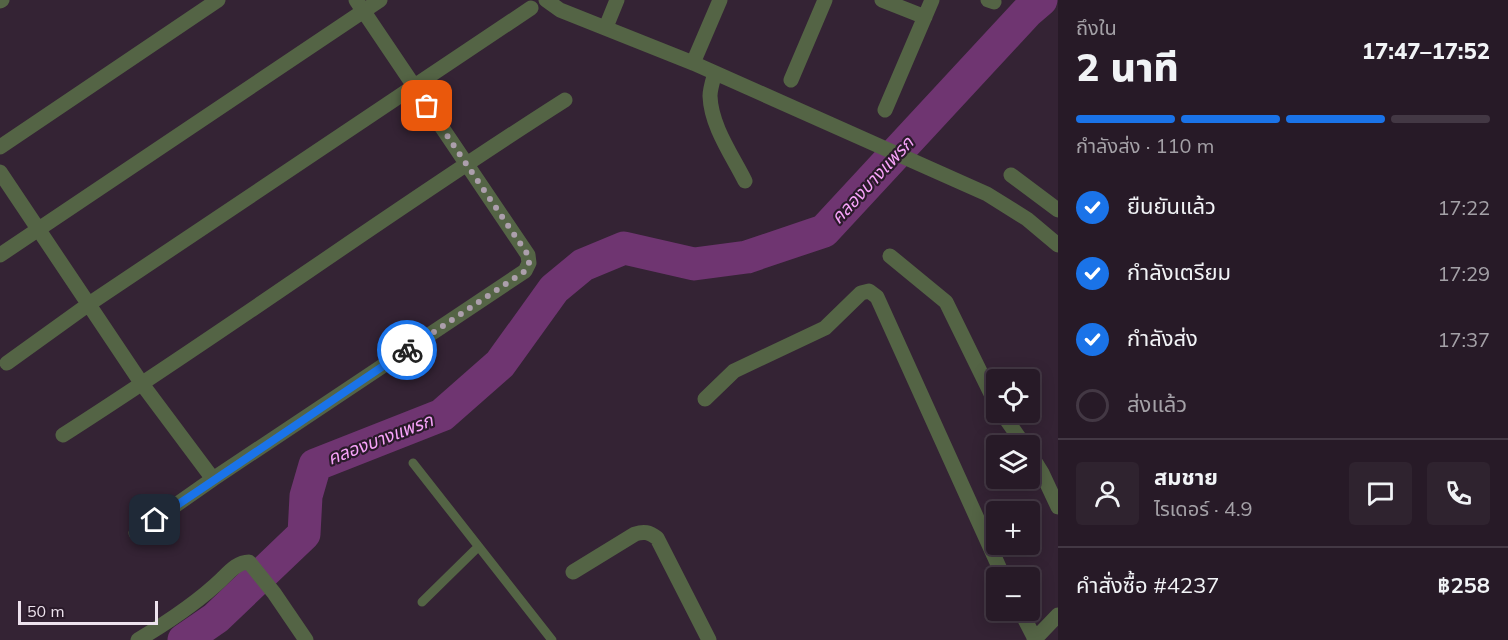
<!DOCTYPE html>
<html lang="th">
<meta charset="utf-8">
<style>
body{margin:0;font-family:Mulish,"Noto Sans Thai",sans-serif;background:#2f232f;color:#f1f3f6;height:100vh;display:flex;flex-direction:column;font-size:22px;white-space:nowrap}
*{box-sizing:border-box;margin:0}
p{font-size:20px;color:#a4a1a7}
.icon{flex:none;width:33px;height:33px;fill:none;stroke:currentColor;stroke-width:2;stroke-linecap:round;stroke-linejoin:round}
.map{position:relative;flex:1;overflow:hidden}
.drawer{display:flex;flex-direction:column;background:#271a27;width:450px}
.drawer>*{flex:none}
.controls{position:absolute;left:986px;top:369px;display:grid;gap:12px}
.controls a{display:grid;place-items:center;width:54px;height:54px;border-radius:6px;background:#271a27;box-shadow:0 3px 15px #0003,0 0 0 2px #433844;font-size:30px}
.scale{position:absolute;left:18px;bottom:15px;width:140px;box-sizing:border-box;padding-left:6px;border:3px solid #ede2ed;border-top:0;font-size:16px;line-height:21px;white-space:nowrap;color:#ede2ed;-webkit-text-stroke:4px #2a1a2a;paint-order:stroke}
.pin{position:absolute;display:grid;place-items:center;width:51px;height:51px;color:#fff;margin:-26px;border-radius:12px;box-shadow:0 3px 9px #0006}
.courier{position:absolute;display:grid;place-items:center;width:60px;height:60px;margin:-30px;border:4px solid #1a73e8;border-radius:50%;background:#fff;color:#222;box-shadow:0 2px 8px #0007}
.summary em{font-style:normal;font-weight:800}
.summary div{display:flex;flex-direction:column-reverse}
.summary{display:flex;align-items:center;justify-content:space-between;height:102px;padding:0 18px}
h1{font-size:39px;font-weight:800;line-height:45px}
.bar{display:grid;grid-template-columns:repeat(4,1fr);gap:9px 6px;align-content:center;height:72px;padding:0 18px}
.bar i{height:8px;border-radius:4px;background:#433844}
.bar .on{background:#1a73e8}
.bar p{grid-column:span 4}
.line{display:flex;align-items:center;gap:15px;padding:0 18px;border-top:2px solid #433844}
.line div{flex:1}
.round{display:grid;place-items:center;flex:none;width:63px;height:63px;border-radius:6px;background:#2f232f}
ol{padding:0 18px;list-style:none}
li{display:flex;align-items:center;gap:18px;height:66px}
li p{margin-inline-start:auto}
li .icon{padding:6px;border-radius:50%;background:#1a73e8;color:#fff;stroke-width:4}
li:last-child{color:#a4a1a7}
li i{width:33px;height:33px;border:3px solid #433844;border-radius:50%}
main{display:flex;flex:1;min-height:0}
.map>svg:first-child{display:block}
</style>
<main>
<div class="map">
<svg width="1058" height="640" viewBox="0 0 1058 640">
<rect width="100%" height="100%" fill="#342334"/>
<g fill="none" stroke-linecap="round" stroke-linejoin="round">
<!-- river -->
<path stroke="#6f3571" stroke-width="33" d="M 184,640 L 216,618 L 304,534 L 306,496 L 315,465 L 442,415 L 500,364 L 554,289 L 583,265 L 624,248 L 694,264 L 747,257 L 824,231 L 1027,12 L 1041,0"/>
<!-- service -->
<path stroke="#546445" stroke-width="9" d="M 413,463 L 552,640
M 422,602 L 478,547"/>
<!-- minor -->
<path stroke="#546445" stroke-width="15" d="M 546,0 L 560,10 L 693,63 L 987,194 L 1027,219 L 1058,245
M 882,0 L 925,17
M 988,0 L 994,2
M 0,1 L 2,0
M 606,27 L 617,0
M 693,63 L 720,0
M 715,73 C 713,80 710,89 710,96 C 711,126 732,155 745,181
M 791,80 L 825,0
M 885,110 L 932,0
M 0,147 L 218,0
M 0,172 L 142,384 L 213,479
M 1011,175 L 1058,210
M 0,255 L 380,0
M 890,256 L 946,302 L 996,404
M 7,363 L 89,304 L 531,8
M 705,399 L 734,371 L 825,328 L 861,293 L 869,291 L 877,297 L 1004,578
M 1001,412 L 1025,446
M 63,435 C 232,327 395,208 565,100
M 1029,452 L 1042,473 L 1058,507
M 136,533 L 213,479 L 525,271 L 529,263 L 528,255 L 356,0
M 573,572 L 635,534 C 644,531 649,532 657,538 L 709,640
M 1020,610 L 1035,639
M 138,640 C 168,622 197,603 222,579 C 230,571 238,562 249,562 L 274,593 L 306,640
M 1034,640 L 1058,615"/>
</g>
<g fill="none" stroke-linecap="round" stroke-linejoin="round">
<!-- done -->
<path stroke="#ac9fac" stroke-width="6" stroke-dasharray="0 10.8" d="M 407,350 L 525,271 L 529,263 L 528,255 L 427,106"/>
<!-- route -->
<path stroke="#1a73e8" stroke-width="8" d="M 155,520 L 407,350"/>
</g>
<g text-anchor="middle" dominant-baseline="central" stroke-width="4.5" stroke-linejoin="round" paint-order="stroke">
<!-- water labels -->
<g font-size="18" font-style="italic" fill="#f7a3f9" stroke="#2a1a2a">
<text transform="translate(872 180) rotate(-47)">คลองบางแพรก</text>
<text transform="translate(380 439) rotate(-21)">คลองบางแพรก</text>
</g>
</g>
</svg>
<div class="controls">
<a><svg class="icon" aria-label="locate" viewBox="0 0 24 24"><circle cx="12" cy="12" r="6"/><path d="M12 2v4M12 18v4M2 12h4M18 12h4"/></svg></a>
<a><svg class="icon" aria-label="layers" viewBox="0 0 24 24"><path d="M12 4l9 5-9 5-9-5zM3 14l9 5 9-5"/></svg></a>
<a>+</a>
<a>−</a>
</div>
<div class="scale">50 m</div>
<div class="pin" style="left:427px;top:106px;background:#ea580c"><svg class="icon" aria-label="bag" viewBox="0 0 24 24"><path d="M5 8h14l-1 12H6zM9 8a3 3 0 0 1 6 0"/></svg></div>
<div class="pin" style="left:155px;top:520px;background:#1f2937"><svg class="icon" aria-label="home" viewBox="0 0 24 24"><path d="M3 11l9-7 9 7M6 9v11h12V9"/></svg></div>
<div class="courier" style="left:407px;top:350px"><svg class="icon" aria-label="bike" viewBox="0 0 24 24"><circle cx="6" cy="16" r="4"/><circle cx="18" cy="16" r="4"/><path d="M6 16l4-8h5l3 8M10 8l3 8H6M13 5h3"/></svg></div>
</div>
<section class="drawer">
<div class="summary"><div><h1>2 นาที</h1><p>ถึงใน</p></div><em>17:47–17:52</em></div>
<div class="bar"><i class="on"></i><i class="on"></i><i class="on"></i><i></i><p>กำลังส่ง · 110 m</p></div>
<ol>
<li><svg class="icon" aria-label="check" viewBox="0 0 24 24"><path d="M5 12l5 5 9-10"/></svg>ยืนยันแล้ว<p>17:22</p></li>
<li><svg class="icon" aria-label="check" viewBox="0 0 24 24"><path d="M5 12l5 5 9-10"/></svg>กำลังเตรียม<p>17:29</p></li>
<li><svg class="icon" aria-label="check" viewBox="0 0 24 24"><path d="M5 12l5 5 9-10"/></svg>กำลังส่ง<p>17:37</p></li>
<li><i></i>ส่งแล้ว</li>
</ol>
<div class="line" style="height:108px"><a class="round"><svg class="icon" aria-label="person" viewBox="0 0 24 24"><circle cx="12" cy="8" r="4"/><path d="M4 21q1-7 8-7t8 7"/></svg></a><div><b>สมชาย</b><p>ไรเดอร์ · 4.9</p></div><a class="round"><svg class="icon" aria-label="chat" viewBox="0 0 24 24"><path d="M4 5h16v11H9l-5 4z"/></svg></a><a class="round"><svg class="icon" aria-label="phone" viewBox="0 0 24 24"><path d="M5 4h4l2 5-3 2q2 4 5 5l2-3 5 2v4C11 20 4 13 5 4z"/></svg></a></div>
<div class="line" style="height:78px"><div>คำสั่งซื้อ #4237</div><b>฿258</b></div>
</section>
</main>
